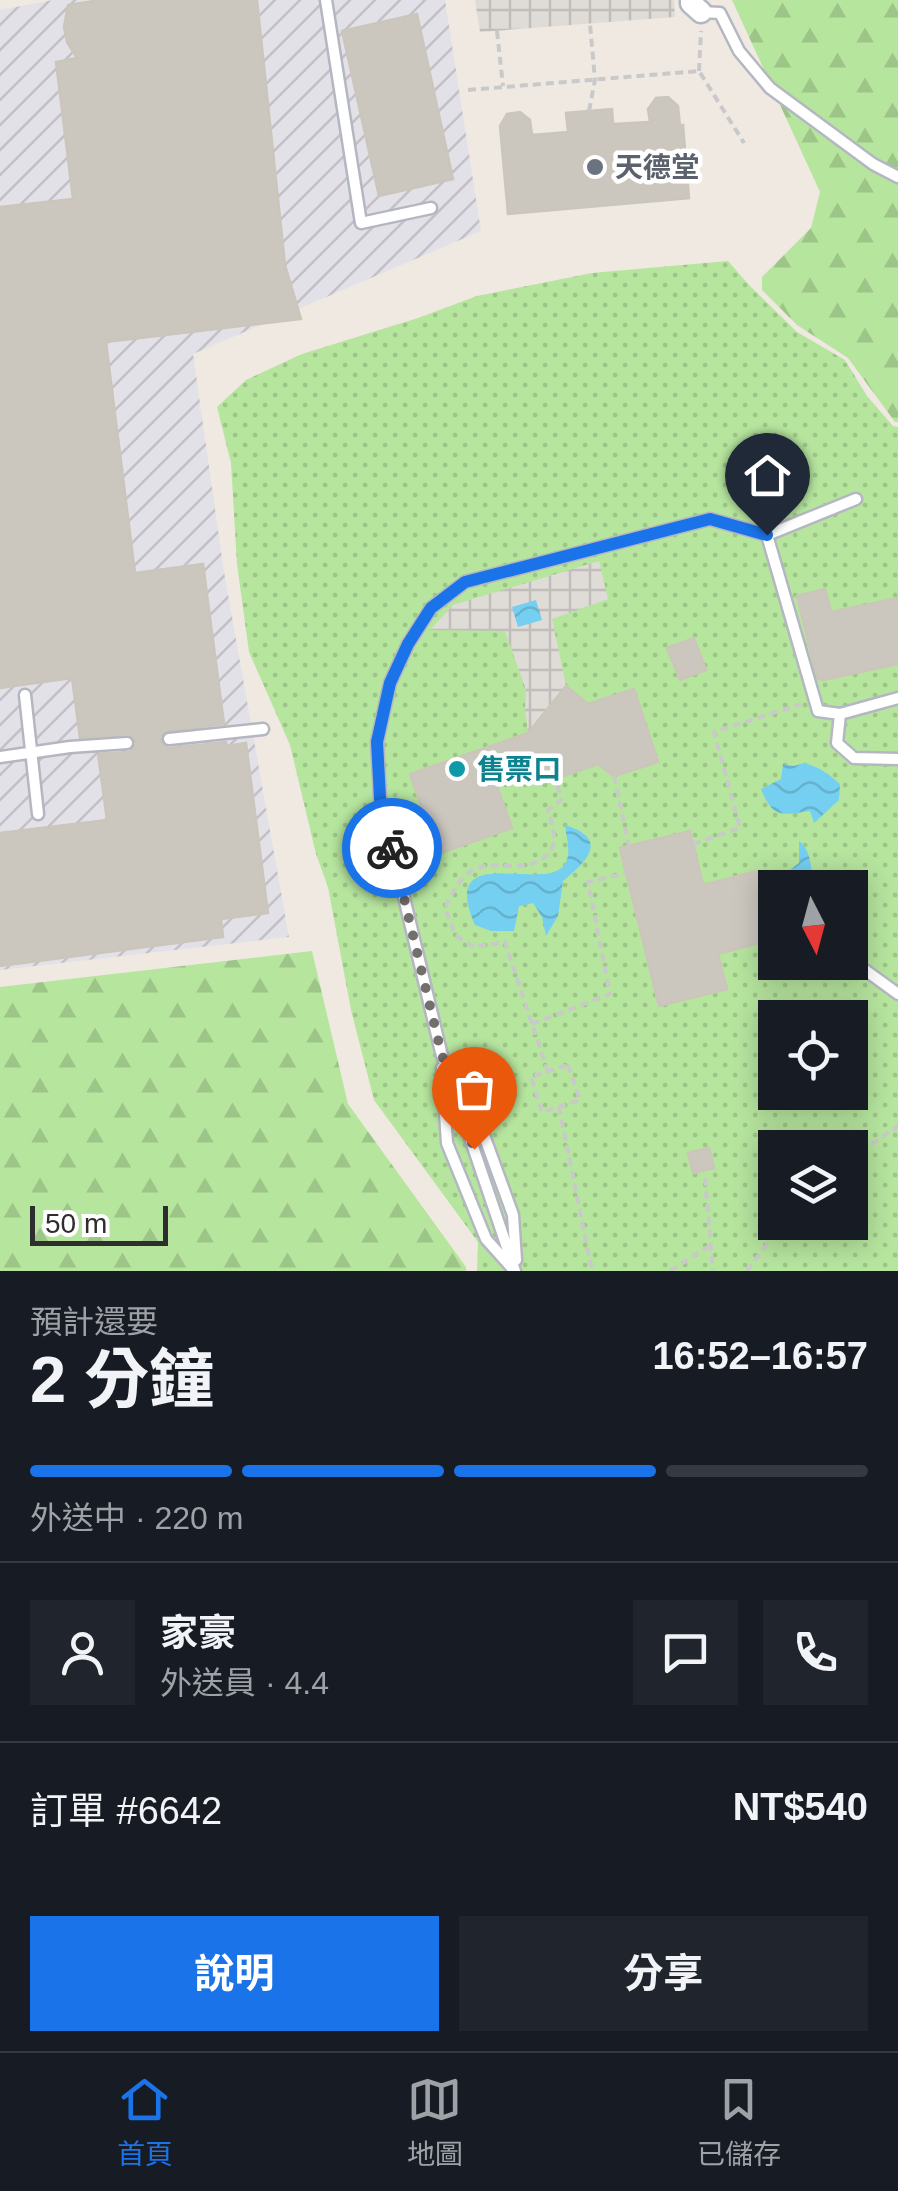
<!DOCTYPE html>
<html lang="zh-TW">
<meta charset="utf-8">
<style>
body{margin:0;font-family:Helvetica,"Noto Sans TC",sans-serif;background:#20242c;color:#f1f3f6;height:100vh;display:flex;flex-direction:column;font-size:38px;white-space:nowrap}
*{box-sizing:border-box;margin:0}
p{font-size:32px;color:#9ea1a6}
.icon{flex:none;width:55px;height:55px;fill:none;stroke:currentColor;stroke-width:2;stroke-linecap:round;stroke-linejoin:round}
.map{position:relative;height:1271px;overflow:hidden}
.drawer{display:flex;flex-direction:column;background:#171b24;flex:1}
.drawer>*{flex:none}
.needle{width:65px;rotate:174deg}
.controls{position:absolute;left:758px;top:870px;display:grid;gap:20px}
.controls a{display:grid;place-items:center;width:110px;height:110px;border-radius:0px;background:#171b24;box-shadow:0 5px 25px #0003;font-size:50px}
.scale{position:absolute;left:30px;bottom:25px;width:138px;box-sizing:border-box;padding-left:10px;border:5px solid #2e2e2e;border-top:0;font-size:28px;line-height:35px;white-space:nowrap;color:#2e2e2e;-webkit-text-stroke:8px #fff;paint-order:stroke}
.pin{position:absolute;display:grid;place-items:center;width:85px;height:85px;color:#fff;margin:-102px -42px;border-radius:50% 50% 50% 0;rotate:-45deg;box-shadow:0 0 10px #0007}
.pin .icon{rotate:45deg}
.courier{position:absolute;display:grid;place-items:center;width:100px;height:100px;margin:-50px;border:8px solid #1a73e8;border-radius:50%;background:#fff;color:#222;box-shadow:0 2px 12px #0007}
.summary em{font-style:normal;font-weight:700}
.summary div{display:flex;flex-direction:column-reverse}
.summary{display:flex;align-items:center;justify-content:space-between;height:170px;padding:0 30px}
h1{font-size:65px;font-weight:700;line-height:75px}
.bar{display:grid;grid-template-columns:repeat(4,1fr);gap:15px 10px;align-content:center;height:120px;padding:0 30px}
.bar i{height:12px;border-radius:8px;background:#363941}
.bar .active{background:#1a73e8}
.bar p{grid-column:span 4}
.line{display:flex;align-items:center;gap:25px;padding:0 30px;border-top:2px solid #363941}
.line div{flex:1}
.round{display:grid;place-items:center;flex:none;width:105px;height:105px;border-radius:0px;background:#20242c}
.primary-button{display:flex;gap:20px;margin-top:auto;padding:20px 30px}
.primary-button a{flex:1;height:115px;border-radius:0px;background:#1a73e8;color:#fff;font-size:40px;font-weight:700;line-height:115px;text-align:center}
.primary-button a+a{background:#20242c;color:#f1f3f6}
.menu{display:flex;justify-content:space-around;align-items:center;height:140px;border-top:2px solid #363941;background:#171b24;font-size:28px;color:#9ea1a6}
.menu a{display:grid;justify-items:center;gap:5px}
.menu .active{color:#1a73e8}
.map>svg:first-child{display:block}
</style>
<div class="map">
<svg width="898" height="1271" viewBox="0 0 898 1271">
<defs>
<pattern id="industrial-furrows" width="10" height="10" patternUnits="userSpaceOnUse" patternTransform="scale(2.5)"><rect width="10" height="10" fill="#e3e1e8"/><path d="M-1 1l2-2M0 10L10 0M9 11l2-2" fill="none" stroke="#c3c1c7"/></pattern>
<pattern id="grass-dots" width="8" height="8" patternUnits="userSpaceOnUse" patternTransform="scale(2.5)"><rect width="8" height="8" fill="#b6e59e"/><path d="M2 2h.1M6 6h.1" fill="none" stroke="#9dc588" stroke-width="1.8" stroke-linecap="round"/></pattern>
<pattern id="forest-firs" width="22" height="20" patternUnits="userSpaceOnUse" patternTransform="scale(2.5)"><rect width="22" height="20" fill="#b6e59e"/><path d="M5 1l3.5 6h-7zM16 11l3.5 6h-7z" fill="#9dc588"/></pattern>
<pattern id="plaza-grid" width="8" height="8" patternUnits="userSpaceOnUse" patternTransform="scale(2.5)"><rect width="8" height="8" fill="#dfdcd8"/><path d="M0 4h8M4 0v8" fill="none" stroke="#c0bdba"/></pattern>
<pattern id="water-waves" width="16" height="10" patternUnits="userSpaceOnUse" patternTransform="scale(2.5)"><rect width="16" height="10" fill="#75cff0"/><path d="M0 5q4-4 8 0t8 0" fill="none" stroke="#66b2ce"/></pattern>
</defs>
<rect width="100%" height="100%" fill="#efe9e1"/>
<!-- industrial -->
<path fill="url(#industrial-furrows)" d="M 53,0 L 445,0 L 481,231 L 193,354 L 224,572 L 289,937 L 0,970 L 0,10 Z"/>
<!-- grass -->
<path fill="url(#grass-dots)" fill-rule="evenodd" d="M 728,261 L 749,285 L 797,332 L 845,360 L 867,396 L 893,426 L 898,427 L 898,1271 L 477,1271 L 478,1242 L 374,1100 L 351,1010 L 328,887 L 316,854 L 290,745 L 249,652 L 237,564 L 231,463 L 217,407 L 246,380 L 302,354 L 418,318 L 477,296 L 592,273 ZM 775,888 L 850,888 L 850,962 L 775,962 ZM 775,1018 L 850,1018 L 850,1092 L 775,1092 ZM 775,1148 L 850,1148 L 850,1222 L 775,1222 Z"/>
<!-- forest -->
<path fill="url(#forest-firs)" d="M 732,0 L 898,0 L 898,422 L 895,422 L 848,358 L 797,325 L 762,290 L 762,277 L 811,228 L 820,192 Z
M 312,951 L 348,1104 L 466,1267 L 466,1271 L 0,1271 L 0,987 Z"/>
<!-- plaza -->
<path fill="url(#plaza-grid)" d="M 475,0 L 674,0 L 675,17 L 480,32 Z
M 599,561 L 608,599 L 552,619 L 566,686 L 528,733 L 525,708 L 526,690 L 505,631 L 430,630 L 453,605 Z"/>
<!-- water -->
<path fill="url(#water-waves)" d="M 536,600 L 542,620 L 518,627 L 512,607 Z
M 804,763 C 819,767 829,774 840,784 L 839,800 L 814,823 L 810,811 C 782,815 773,819 761,789 L 781,779 L 783,764 L 794,766 Z
M 565,825 C 610,839 587,861 563,881 L 558,916 L 546,936 L 542,917 L 533,903 L 519,906 L 514,931 L 491,931 L 475,925 C 437,838 545,895 565,864 C 572,852 566,837 565,825 Z
M 799,841 C 810,849 812,867 812,880 L 807,887 L 788,887 L 786,886 C 785,874 789,870 799,863 Z"/>
<!-- building -->
<path fill="#cbc7bf" stroke="#cbc5ba" stroke-width="2.5" d="M 100,0 L 257,0 L 285,265 L 301,319 L 106,342 L 135,573 L 203,564 L 224,724 L 167,731 L 162,735 L 161,741 L 165,746 L 169,748 L 226,742 L 227,746 L 246,743 L 268,913 L 221,919 L 223,937 L 0,966 L 0,833 L 107,820 L 98,754 L 129,752 L 134,748 L 136,743 L 134,737 L 127,734 L 80,738 L 72,678 L 0,688 L 0,207 L 73,199 L 56,62 L 77,58 L 67,42 L 64,27 L 68,5 Z
M 417,14 L 453,179 L 379,196 L 342,31 Z
M 668,97 L 678,106 L 680,126 L 683,125 L 689,198 L 508,214 L 500,126 L 507,114 L 520,112 L 530,120 L 532,135 L 568,132 L 566,113 L 612,109 L 613,124 L 650,122 L 648,109 L 656,98 Z
M 825,589 L 831,612 L 898,598 L 898,664 L 823,680 L 817,678 L 797,596 Z
M 694,638 L 706,670 L 680,680 L 667,648 Z
M 566,686 L 588,704 L 634,689 L 658,762 L 614,776 L 598,764 L 541,784 L 530,750 L 489,764 L 512,828 L 438,854 L 410,774 L 528,733 Z
M 690,831 L 703,885 L 757,871 L 766,908 L 761,911 L 759,917 L 763,923 L 771,925 L 774,939 L 718,954 L 727,989 L 659,1006 L 620,848 Z
M 709,1148 L 714,1168 L 693,1173 L 688,1153 Z"/>
<g fill="none" stroke-linecap="round" stroke-linejoin="round">
<defs>
<path id="lane" d="M 326,0 L 361,223 L 431,208
M 701,12 L 720,13 L 739,51 L 770,88 L 873,164 L 898,177
M 767,535 L 818,711 L 840,714 L 898,698
M 25,695 L 38,814
M 840,714 L 837,743 L 854,758 L 898,759
M 169,739 L 263,729
M 0,757 L 70,747 L 127,743
M 768,916 L 775,916
M 850,959 L 898,994
M 442,1068 L 447,1143 L 486,1239 L 512,1268
M 452,1070 L 473,1105 L 513,1215 L 516,1260
M 515,1271 L 441,1052 L 380,797 L 377,742 L 390,683 L 408,644 L 431,608 L 465,582 L 710,519 L 767,535 L 856,499"/>
<path id="street" d="M 691,0 L 691,3 L 701,12"/>
</defs>
<!-- lane casing -->
<use href="#lane" stroke="#b4b7c1" stroke-width="15"/>
<!-- street casing -->
<use href="#street" stroke="#b4b7c1" stroke-width="25"/>
<!-- path -->
<path stroke="#c9c9c9" stroke-width="4" stroke-dasharray="8 5" stroke-linecap="butt" d="M 497,31 L 503,86
M 699,71 L 701,31
M 468,90 L 699,71 L 744,143
M 589,111 L 595,80 L 590,24
M 614,776 L 629,846
M 693,844 L 740,828 L 714,732 L 801,704
M 532,1024 L 610,994 L 588,882 L 626,873
M 568,1065 L 580,1100 L 542,1112 L 531,1077 Z
M 548,1072 L 505,942 L 474,947 L 455,935 L 445,908 C 452,894 458,879 473,870 C 494,859 521,873 542,859 C 561,847 553,828 548,810 L 561,800 L 556,779
M 559,1107 L 592,1271
M 850,1159 L 898,1126
M 705,1178 L 713,1271
M 670,1271 L 711,1245
M 747,1271 L 783,1222"/>
<!-- lane -->
<use href="#lane" stroke="#fff" stroke-width="10"/>
<!-- street -->
<use href="#street" stroke="#fff" stroke-width="20"/>
</g>
<g fill="none" stroke-linecap="round" stroke-linejoin="round">
<!-- done -->
<path stroke="#726f6d" stroke-width="10" stroke-dasharray="0 18" d="M 392,848 L 441,1052 L 474,1149"/>
<!-- route -->
<path stroke="#1a73e8" stroke-width="12" d="M 392,848 L 380,798 L 377,742 L 390,683 L 408,644 L 431,608 L 465,582 L 710,519 L 767,535"/>
</g>
<!-- markers -->
<circle fill="#6b7280" stroke="#fff" stroke-width="4" cx="595" cy="167" r="10"/>
<circle fill="#0f9aa8" stroke="#fff" stroke-width="4" cx="457" cy="769" r="10"/>
<g text-anchor="middle" dominant-baseline="central" stroke-width="9" stroke-linejoin="round" paint-order="stroke">
<!-- worship labels -->
<g font-size="28" font-weight="bold" fill="#5b616d" stroke="#fff" text-anchor="start">
<text x="615" y="167">天德堂</text>
</g>
<!-- culture labels -->
<g font-size="28" font-weight="bold" fill="#0d838f" stroke="#fff" text-anchor="start">
<text x="477" y="769">售票口</text>
</g>
</g>
</svg>
<div class="controls">
<a><svg class="needle" viewBox="-14 -14 28 28"><path d="M0-13l5 13h-10z" fill="#e53935"/><path d="M0 13l5-13h-10z" fill="#9ea1a6"/></svg></a>
<a><svg class="icon" aria-label="locate" viewBox="0 0 24 24"><circle cx="12" cy="12" r="6"/><path d="M12 2v4M12 18v4M2 12h4M18 12h4"/></svg></a>
<a><svg class="icon" aria-label="layers" viewBox="0 0 24 24"><path d="M12 4l9 5-9 5-9-5zM3 14l9 5 9-5"/></svg></a>
</div>
<div class="scale">50 m</div>
<div class="pin" style="left:474px;top:1149px;background:#ea580c"><svg class="icon" aria-label="bag" viewBox="0 0 24 24"><path d="M5 8h14l-1 12H6zM9 8a3 3 0 0 1 6 0"/></svg></div>
<div class="pin" style="left:767px;top:535px;background:#1f2937"><svg class="icon" aria-label="home" viewBox="0 0 24 24"><path d="M3 11l9-7 9 7M6 9v11h12V9"/></svg></div>
<div class="courier" style="left:392px;top:848px"><svg class="icon" aria-label="bike" viewBox="0 0 24 24"><circle cx="6" cy="16" r="4"/><circle cx="18" cy="16" r="4"/><path d="M6 16l4-8h5l3 8M10 8l3 8H6M13 5h3"/></svg></div>
</div>
<section class="drawer">
<div class="summary"><div><h1>2 分鐘</h1><p>預計還要</p></div><em>16:52–16:57</em></div>
<div class="bar"><i class="active"></i><i class="active"></i><i class="active"></i><i></i><p>外送中 · 220 m</p></div>
<div class="line" style="height:180px"><a class="round"><svg class="icon" aria-label="person" viewBox="0 0 24 24"><circle cx="12" cy="8" r="4"/><path d="M4 21q1-7 8-7t8 7"/></svg></a><div><b>家豪</b><p>外送員 · 4.4</p></div><a class="round"><svg class="icon" aria-label="chat" viewBox="0 0 24 24"><path d="M4 5h16v11H9l-5 4z"/></svg></a><a class="round"><svg class="icon" aria-label="phone" viewBox="0 0 24 24"><path d="M5 4h4l2 5-3 2q2 4 5 5l2-3 5 2v4C11 20 4 13 5 4z"/></svg></a></div>
<div class="line" style="height:130px"><div>訂單 #6642</div><b>NT$540</b></div>
<div class="primary-button"><a>說明</a><a>分享</a></div>
</section>
<nav class="menu">
<a class="active"><svg class="icon" aria-label="home" viewBox="0 0 24 24"><path d="M3 11l9-7 9 7M6 9v11h12V9"/></svg>首頁</a>
<a><svg class="icon" aria-label="map" viewBox="0 0 24 24"><path d="M3 6l6-2 6 2 6-2v14l-6 2-6-2-6 2zM9 4v14M15 6v14"/></svg>地圖</a>
<a><svg class="icon" aria-label="saved" viewBox="0 0 24 24"><path d="M7 4h10v16l-5-4-5 4z"/></svg>已儲存</a>
</nav>
